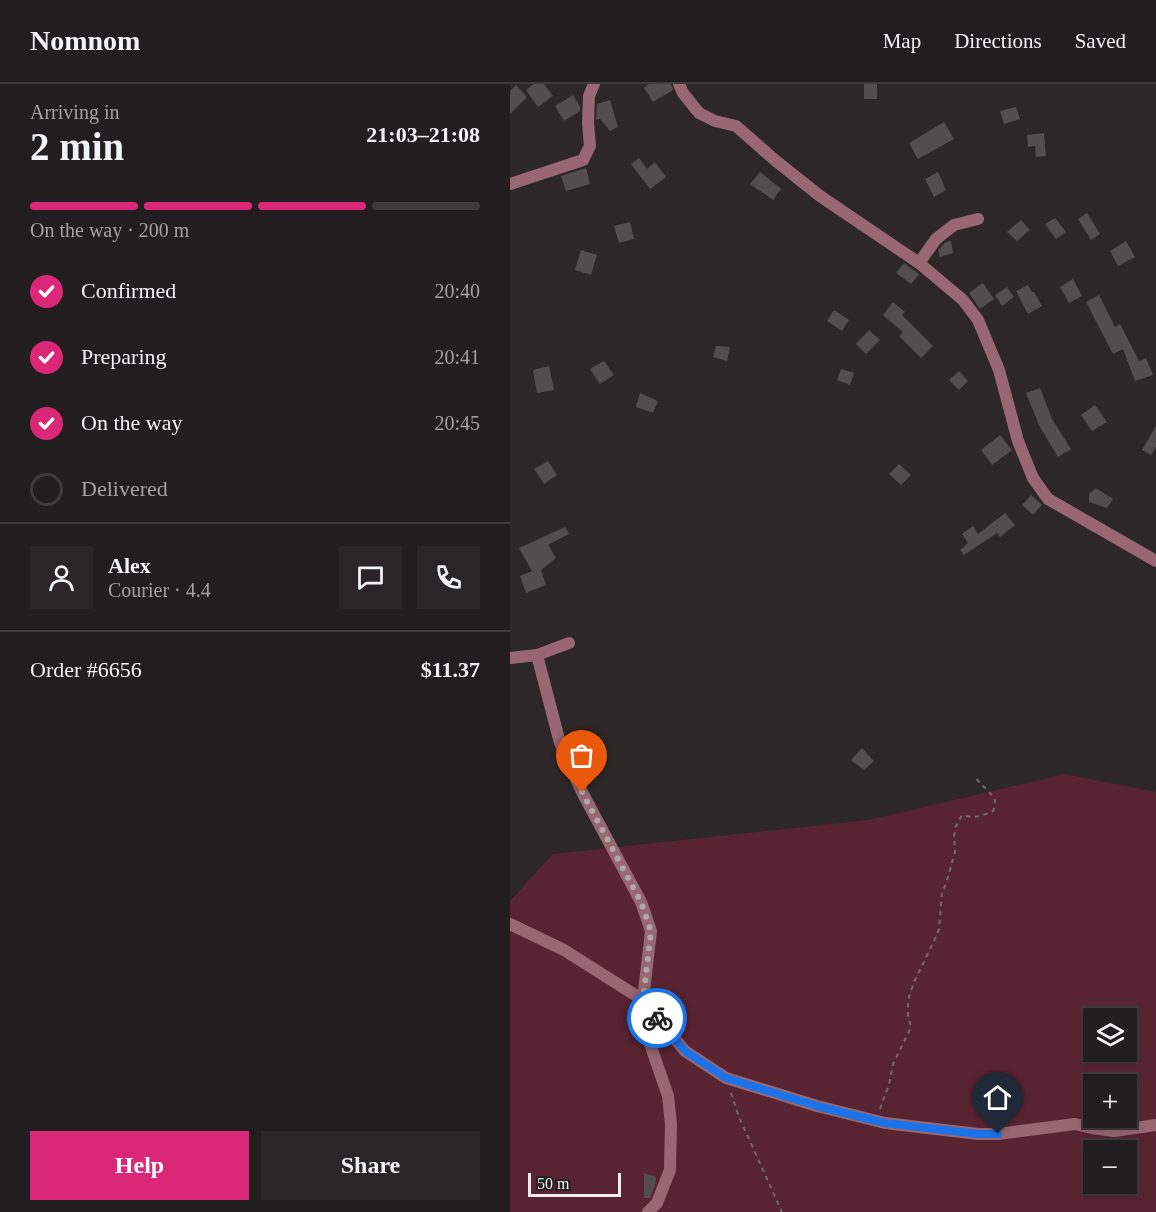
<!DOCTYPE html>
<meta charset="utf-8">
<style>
body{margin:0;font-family:"Times New Roman",serif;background:#2a2627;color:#f1f3f6;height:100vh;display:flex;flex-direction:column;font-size:22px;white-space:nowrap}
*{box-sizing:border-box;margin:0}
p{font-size:20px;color:#a2a2a4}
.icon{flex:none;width:33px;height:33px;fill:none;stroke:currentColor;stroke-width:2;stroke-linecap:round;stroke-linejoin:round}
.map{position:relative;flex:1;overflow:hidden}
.panel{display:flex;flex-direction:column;background:#221d1e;width:510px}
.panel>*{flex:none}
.controls{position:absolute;left:573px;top:924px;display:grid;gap:12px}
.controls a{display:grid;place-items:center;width:54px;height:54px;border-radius:0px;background:#221d1e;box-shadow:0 3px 9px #0003,0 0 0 2px #3f3b3c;font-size:30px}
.scale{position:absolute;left:18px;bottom:15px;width:93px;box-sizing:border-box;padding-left:6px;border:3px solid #f1edee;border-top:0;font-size:16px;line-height:21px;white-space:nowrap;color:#f1edee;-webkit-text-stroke:4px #241e1f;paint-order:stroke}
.pin{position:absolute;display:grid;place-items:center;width:51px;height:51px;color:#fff;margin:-62px -26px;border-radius:50% 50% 50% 0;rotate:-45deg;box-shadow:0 0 6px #0007}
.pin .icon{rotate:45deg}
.courier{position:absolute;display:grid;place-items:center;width:60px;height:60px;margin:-30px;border:4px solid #1a73e8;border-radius:50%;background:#fff;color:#222;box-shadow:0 2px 8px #0007}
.head em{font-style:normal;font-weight:800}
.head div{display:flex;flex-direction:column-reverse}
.head{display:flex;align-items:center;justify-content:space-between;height:102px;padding:0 30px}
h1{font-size:39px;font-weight:800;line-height:45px}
.bar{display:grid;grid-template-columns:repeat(4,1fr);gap:9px 6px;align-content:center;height:72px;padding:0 30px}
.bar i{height:8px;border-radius:4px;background:#3f3b3c}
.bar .current{background:#db2777}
.bar p{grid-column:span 4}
.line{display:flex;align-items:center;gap:15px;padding:0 30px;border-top:2px solid #3f3b3c}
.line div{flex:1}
.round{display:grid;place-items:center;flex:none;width:63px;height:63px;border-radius:0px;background:#2a2627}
ol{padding:0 30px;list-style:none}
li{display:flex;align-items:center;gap:18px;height:66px}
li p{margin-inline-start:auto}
li .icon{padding:6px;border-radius:50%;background:#db2777;color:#fff;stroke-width:4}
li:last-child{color:#a2a2a4}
li i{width:33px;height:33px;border:3px solid #3f3b3c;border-radius:50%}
.primary-button{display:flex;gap:12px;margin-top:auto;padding:12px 30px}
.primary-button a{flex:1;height:69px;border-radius:0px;background:#db2777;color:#fff;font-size:24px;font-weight:800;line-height:69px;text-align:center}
.primary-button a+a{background:#2a2627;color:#f1f3f6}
header{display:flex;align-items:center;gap:36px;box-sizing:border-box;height:84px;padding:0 30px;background:#221d1e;border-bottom:2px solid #3f3b3c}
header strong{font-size:28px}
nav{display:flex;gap:33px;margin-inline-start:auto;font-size:21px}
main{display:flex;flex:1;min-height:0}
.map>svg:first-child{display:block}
</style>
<header>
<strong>Nomnom</strong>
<nav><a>Map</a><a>Directions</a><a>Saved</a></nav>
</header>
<main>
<section class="panel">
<div class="head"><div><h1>2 min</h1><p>Arriving in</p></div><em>21:03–21:08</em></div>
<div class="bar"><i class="current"></i><i class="current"></i><i class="current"></i><i></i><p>On the way · 200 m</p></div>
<ol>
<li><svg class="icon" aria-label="check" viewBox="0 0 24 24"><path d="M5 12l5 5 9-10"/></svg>Confirmed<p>20:40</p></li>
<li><svg class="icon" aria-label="check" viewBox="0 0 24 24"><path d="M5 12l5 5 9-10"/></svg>Preparing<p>20:41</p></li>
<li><svg class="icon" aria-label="check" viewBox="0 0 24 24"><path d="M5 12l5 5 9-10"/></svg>On the way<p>20:45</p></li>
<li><i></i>Delivered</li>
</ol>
<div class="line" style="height:108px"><a class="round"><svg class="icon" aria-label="person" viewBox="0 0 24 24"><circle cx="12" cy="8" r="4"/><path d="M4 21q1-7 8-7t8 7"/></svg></a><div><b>Alex</b><p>Courier · 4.4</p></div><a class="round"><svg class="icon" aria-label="chat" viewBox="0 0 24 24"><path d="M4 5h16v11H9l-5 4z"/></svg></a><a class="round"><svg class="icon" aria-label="phone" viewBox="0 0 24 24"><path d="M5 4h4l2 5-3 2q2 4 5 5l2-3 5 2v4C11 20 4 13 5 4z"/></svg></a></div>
<div class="line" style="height:78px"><div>Order #6656</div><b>$11.37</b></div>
<div class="primary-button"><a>Help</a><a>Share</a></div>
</section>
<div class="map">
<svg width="646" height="1128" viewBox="0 0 646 1128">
<rect width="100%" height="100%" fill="#2e2728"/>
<!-- green -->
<path fill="#592432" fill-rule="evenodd" d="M 555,690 L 646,708 L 646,1128 L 0,1128 L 0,817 L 43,770 L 359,736 ZM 584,934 L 616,934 L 616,968 L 584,968 ZM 584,1000 L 616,1000 L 616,1034 L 584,1034 ZM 584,1066 L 616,1066 L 616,1100 L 584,1100 Z"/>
<!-- building -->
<path fill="#544d4e" d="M 24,0 L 34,0 L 43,12 L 28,23 L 16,6 Z
M 139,0 L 161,0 L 163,6 L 143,18 L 134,4 Z
M 354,0 L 367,0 L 367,15 L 354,15 Z
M 6,1 L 17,13 L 0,30 L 0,7 Z
M 63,11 L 70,22 L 70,27 L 54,37 L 45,22 Z
M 100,16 L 108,43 L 100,47 L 90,35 L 86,36 L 87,20 Z
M 506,23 L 510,35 L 494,40 L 490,27 Z
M 434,38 L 444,55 L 408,75 L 399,59 Z
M 534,49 L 536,72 L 526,73 L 525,62 L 518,63 L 517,51 Z
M 129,74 L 137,85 L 145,78 L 156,93 L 140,105 L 121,80 Z
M 76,84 L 80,100 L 56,107 L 51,92 Z
M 250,88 L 271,105 L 263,116 L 240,100 Z
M 428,88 L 436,106 L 424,113 L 415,95 Z
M 577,129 L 590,150 L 581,156 L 568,135 Z
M 545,134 L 556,148 L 546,155 L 535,140 Z
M 511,136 L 520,146 L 507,157 L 497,148 Z
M 120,138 L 124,155 L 109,159 L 104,142 Z
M 441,157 L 443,169 L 430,173 L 428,166 L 436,158 Z
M 616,157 L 625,173 L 608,182 L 600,167 Z
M 71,166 L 87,171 L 81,191 L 65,186 Z
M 394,179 L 409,190 L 401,200 L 386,189 Z
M 563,195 L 572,212 L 559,219 L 550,203 Z
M 473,199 L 484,215 L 470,225 L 459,209 Z
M 518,201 L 522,208 L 524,208 L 532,222 L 518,230 L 506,207 Z
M 497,203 L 504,213 L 492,222 L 485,211 Z
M 589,211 L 605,243 L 610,240 L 629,277 L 636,274 L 643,291 L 625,297 L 613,265 L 603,270 L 576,218 Z
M 383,218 L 395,228 L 392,231 L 423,262 L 411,274 L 389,252 L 393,248 L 373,231 Z
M 324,226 L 339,236 L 332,247 L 317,237 Z
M 359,246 L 370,256 L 356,270 L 346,260 Z
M 206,262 L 220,263 L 217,277 L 203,273 Z
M 94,277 L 104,291 L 90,300 L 80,285 Z
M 39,282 L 44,306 L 27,309 L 23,286 Z
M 331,285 L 344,289 L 340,301 L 327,296 Z
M 449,287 L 458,297 L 449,306 L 439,296 Z
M 530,304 L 542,335 L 561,365 L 548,373 L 530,343 L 516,309 Z
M 130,309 L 148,317 L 143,329 L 126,323 Z
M 585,321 L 597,338 L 582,347 L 571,331 Z
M 646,342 L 646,363 L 641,371 L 632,366 Z
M 490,351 L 502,366 L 482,381 L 471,366 Z
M 38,377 L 47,391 L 34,400 L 24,385 Z
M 389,380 L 401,391 L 391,401 L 379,390 Z
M 586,404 L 603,415 L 597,424 L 579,418 L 579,410 Z
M 521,411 L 532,421 L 523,431 L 512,421 Z
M 495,429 L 505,441 L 490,453 L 487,449 L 454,471 L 450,466 L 458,459 L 452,450 L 463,442 L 468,450 Z
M 55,443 L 59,450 L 38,461 L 46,474 L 31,486 L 36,501 L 16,509 L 10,492 L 22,487 L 9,464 Z
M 352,664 L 364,677 L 354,686 L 341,676 Z
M 134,1089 L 146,1093 L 145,1101 L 140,1114 L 134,1114 Z"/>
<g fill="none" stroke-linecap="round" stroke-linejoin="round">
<!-- path -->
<path stroke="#716b6c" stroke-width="2" stroke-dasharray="4.5 4.5" stroke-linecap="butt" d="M 221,1009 L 229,1033 L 272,1128
M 370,1025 L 379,1000 L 383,980 L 401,943 L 398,932 L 398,916 L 404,898 L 424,857 L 429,845 L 432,808 L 436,800 L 445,768 L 444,752 L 446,742 L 452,731 C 465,735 471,732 483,727 C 484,725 485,719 485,717 C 484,711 469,699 465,693"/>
<!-- minor -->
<path stroke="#986771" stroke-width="12" d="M 169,0 L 173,9 L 189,29 L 205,37 L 226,42 L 266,77 L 310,112 L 409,179 L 453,216 L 468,236 L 489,286 L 508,357 L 523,394 L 538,415 L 646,477
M 0,100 L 73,76 L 80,62 L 78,39 L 79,12 L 84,0
M 409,179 L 426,155 L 444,141 L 468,135
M 27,571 L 50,659 L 72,708 L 131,818 L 141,847 L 133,916 L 138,954 L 158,1012 L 161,1040 L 160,1086 L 147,1119 L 138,1128
M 0,574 L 27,571 L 59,559
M 0,840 L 54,866 L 133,916 L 175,967 L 216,994 L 307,1022 L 375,1039 L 468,1050 L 488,1050 L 565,1040 L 582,1044 L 604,1047 L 646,1041"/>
</g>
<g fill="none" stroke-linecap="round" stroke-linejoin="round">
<!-- done -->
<path stroke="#ada8a9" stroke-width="6" stroke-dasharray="0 10.8" d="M 72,708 L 131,818 L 141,847 L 133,916 L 147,934"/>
<!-- route -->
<path stroke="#1a73e8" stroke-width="8" d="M 147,934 L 175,967 L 216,994 L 307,1022 L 375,1039 L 468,1050 L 488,1050"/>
</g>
</svg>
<div class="controls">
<a><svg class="icon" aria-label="layers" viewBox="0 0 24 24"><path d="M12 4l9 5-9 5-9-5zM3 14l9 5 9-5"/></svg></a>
<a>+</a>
<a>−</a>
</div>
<div class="scale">50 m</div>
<div class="pin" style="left:72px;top:708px;background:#ea580c"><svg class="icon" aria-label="bag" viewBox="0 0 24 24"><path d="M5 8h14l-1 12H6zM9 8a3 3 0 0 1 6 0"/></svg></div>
<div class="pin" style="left:488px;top:1050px;background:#1f2937"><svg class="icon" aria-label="home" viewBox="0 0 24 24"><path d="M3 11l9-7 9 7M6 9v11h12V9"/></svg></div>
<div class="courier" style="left:147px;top:934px"><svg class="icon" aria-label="bike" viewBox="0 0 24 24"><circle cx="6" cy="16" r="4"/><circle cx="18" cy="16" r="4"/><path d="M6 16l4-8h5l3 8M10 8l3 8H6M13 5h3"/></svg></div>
</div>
</main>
